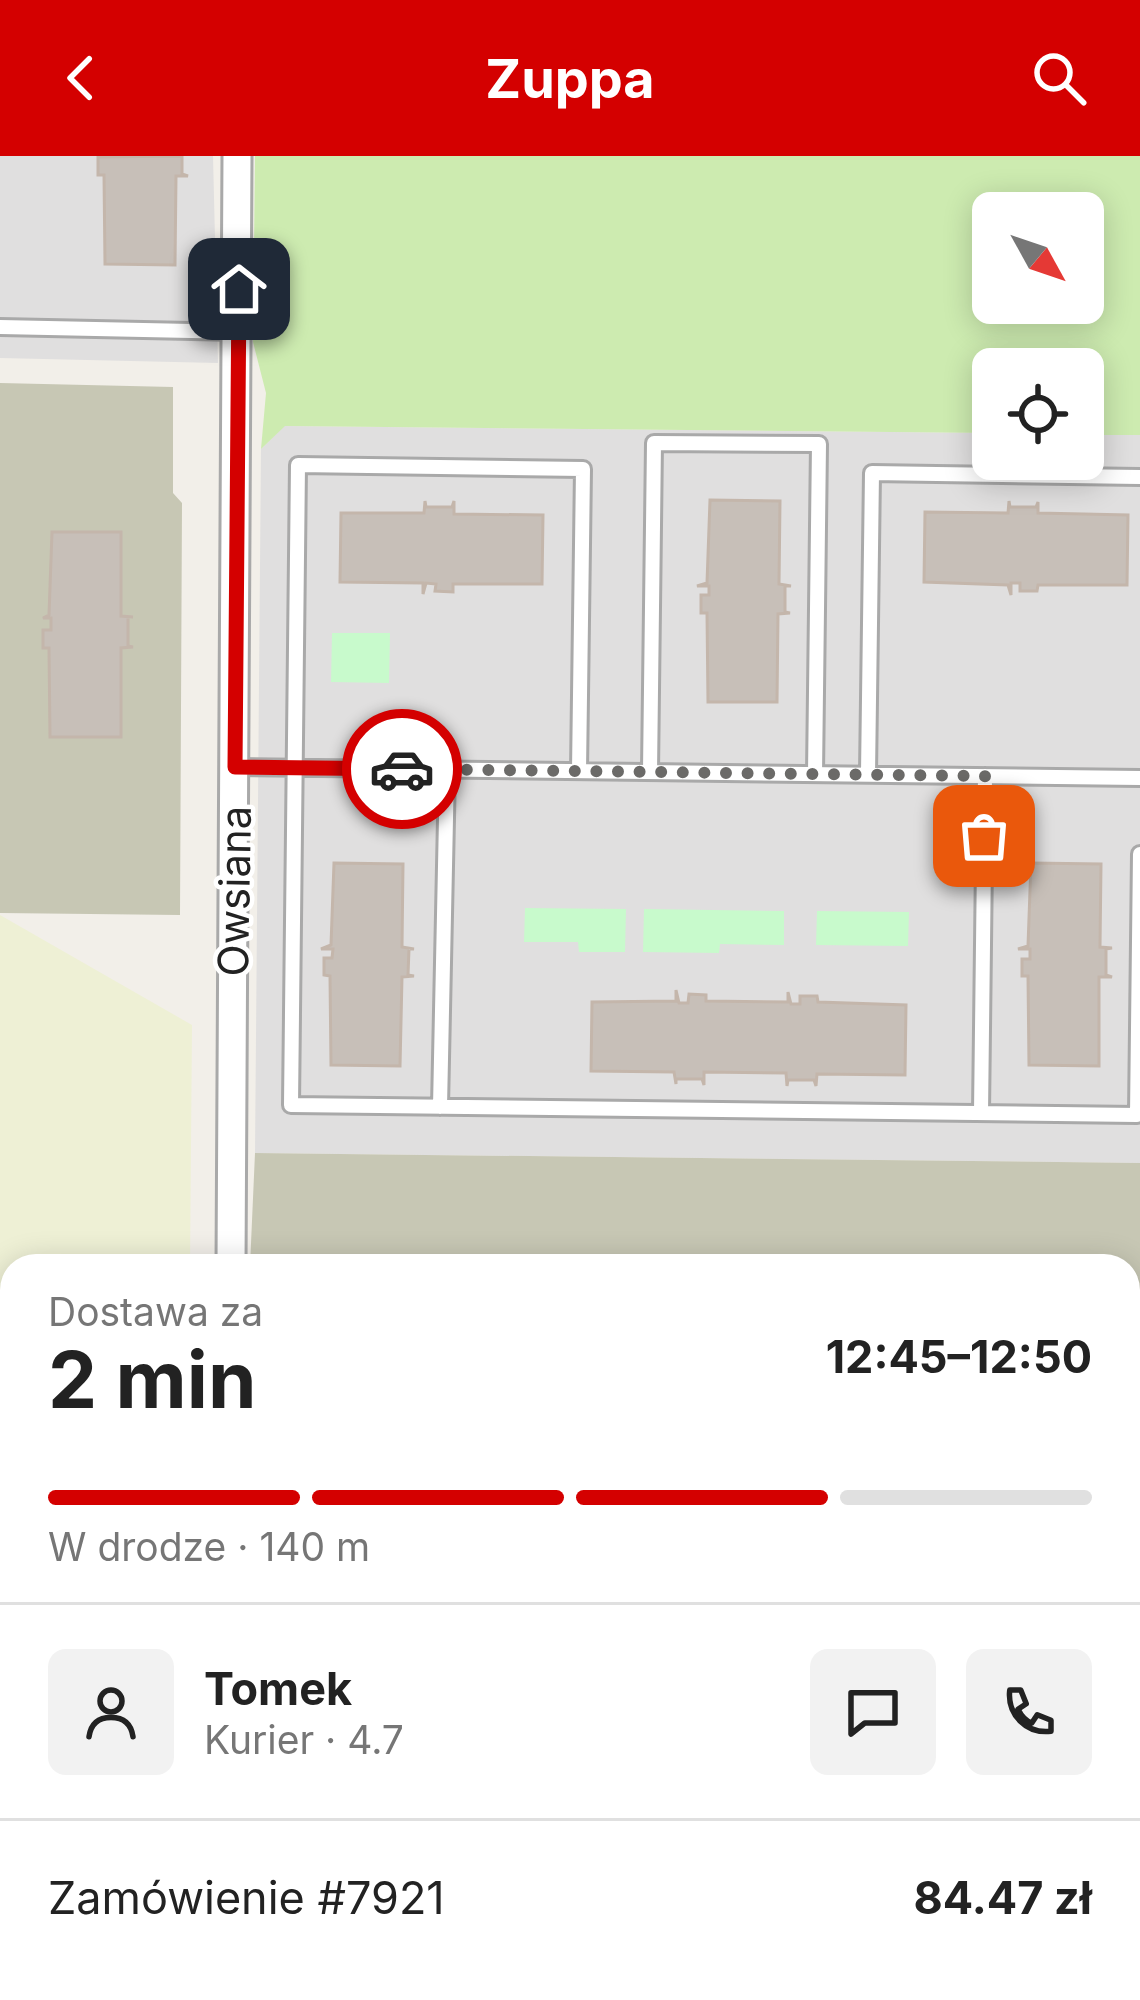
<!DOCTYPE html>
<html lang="pl">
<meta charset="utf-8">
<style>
body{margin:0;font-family:Inter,sans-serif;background:#f2f2f2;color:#222;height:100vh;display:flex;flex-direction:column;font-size:45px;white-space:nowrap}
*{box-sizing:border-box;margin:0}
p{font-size:39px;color:#767676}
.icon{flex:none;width:66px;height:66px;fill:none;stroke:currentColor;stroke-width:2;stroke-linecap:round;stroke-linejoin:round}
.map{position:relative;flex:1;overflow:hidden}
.drawer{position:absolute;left:0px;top:1098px;width:1140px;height:747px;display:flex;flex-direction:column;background:#fff;border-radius:36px 36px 0 0;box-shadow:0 6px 30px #0003}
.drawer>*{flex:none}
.needle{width:78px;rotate:130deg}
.tools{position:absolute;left:972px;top:36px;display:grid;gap:24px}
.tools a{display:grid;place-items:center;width:132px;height:132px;border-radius:18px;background:#fff;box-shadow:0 6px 30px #0003;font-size:60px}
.pin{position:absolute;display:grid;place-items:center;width:102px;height:102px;color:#fff;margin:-51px;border-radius:24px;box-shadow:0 6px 18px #0006}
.courier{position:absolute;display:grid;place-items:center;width:120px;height:120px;margin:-60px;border:9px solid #d40000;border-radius:50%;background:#fff;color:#222;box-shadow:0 3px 15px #0007}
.summary em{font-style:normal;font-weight:700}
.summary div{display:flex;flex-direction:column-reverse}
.summary{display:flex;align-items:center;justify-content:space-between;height:204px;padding:0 48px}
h1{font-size:78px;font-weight:700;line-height:90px}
.bar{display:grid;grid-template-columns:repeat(4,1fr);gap:18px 12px;align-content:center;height:144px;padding:0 48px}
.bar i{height:15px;border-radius:9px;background:#e0e0e0}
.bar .current{background:#d40000}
.bar p{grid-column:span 4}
.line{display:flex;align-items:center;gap:30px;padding:0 48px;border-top:3px solid #e0e0e0}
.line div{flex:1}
.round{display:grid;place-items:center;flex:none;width:126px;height:126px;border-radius:18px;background:#f2f2f2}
header{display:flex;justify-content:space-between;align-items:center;height:156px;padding:0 48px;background:#d40000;color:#fff;font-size:54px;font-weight:700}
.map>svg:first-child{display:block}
</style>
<header><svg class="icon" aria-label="back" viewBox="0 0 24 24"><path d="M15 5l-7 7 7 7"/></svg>Zuppa<svg class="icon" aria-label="search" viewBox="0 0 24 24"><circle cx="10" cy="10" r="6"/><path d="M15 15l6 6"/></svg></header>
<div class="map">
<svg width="1140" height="1844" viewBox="0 0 1140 1844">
<rect width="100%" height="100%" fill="#f2efe9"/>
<!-- residential -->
<path fill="#e0dfdf" d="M 0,0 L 213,0 L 218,207 L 0,202 Z
M 284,270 L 993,277 L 993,303 L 1083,303 L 1083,279 L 1140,279 L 1140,1007 L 255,997 L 261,293 Z
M 19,1833 L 191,1833 L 195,1844 L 19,1844 Z
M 236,1833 L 615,1833 L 615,1844 L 237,1844 Z"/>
<!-- construction -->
<path fill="#c7c7b4" d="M 0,227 L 173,231 L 173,337 L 182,347 L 180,759 L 0,757 Z
M 255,997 L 1140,1007 L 1140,1228 L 1128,1228 L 1128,1110 L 250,1110 Z"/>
<!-- farmland -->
<path fill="#eef0d5" d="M 0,759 L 192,869 L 190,1110 L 12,1110 L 12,1281 L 0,1280 Z
M 0,1437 L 12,1437 L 12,1800 L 0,1800 Z
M 1128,1523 L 1140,1523 L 1140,1844 L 615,1844 L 615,1833 L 1128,1833 Z"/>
<!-- grass -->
<path fill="#cdebb0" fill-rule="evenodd" d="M 255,0 L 1140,0 L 1140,279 L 1083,279 L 1083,213 L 993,213 L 993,277 L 285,270 L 261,293 L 266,237 L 253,186 ZM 1083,57 L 1083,147 L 993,147 L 993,57 Z
M 1128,1273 L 1140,1280 L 1140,1405 L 1128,1409 Z"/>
<!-- park -->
<path fill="#c8facc" d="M 332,477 L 390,477 L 389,527 L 331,526 Z
M 525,752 L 626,753 L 625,796 L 579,796 L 578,786 L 524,786 Z
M 644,753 L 784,755 L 784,789 L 720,788 L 719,797 L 643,796 Z
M 817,755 L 909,756 L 908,790 L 816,789 Z"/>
<!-- building -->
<path fill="#c7bfb8" stroke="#c4b6ab" stroke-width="3" d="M 182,0 L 182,18 L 188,20 L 176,20 L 175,109 L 105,108 L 104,19 L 98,19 L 98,1 Z
M 710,344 L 780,345 L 779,428 L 791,430 L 785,430 L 785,456 L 790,457 L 778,458 L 777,546 L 708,546 L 707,457 L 701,457 L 701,439 L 709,439 L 709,430 L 697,430 L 707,427 Z
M 425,345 L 426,351 L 452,351 L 454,345 L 454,358 L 543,359 L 542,428 L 453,428 L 453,436 L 435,435 L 436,428 L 426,427 L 423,438 L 423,427 L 340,426 L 341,357 L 424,357 Z
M 1009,345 L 1010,351 L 1036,351 L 1038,346 L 1038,357 L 1128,359 L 1127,429 L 1038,429 L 1037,435 L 1020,435 L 1020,427 L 1011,427 L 1011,439 L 1008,429 L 924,426 L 925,356 L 1008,357 Z
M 52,376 L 121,376 L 121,460 L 133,461 L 128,461 L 128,490 L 133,491 L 121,492 L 121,581 L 50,581 L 49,492 L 43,492 L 43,474 L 51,474 L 51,462 L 43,462 L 49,459 Z
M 334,707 L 403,708 L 402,791 L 414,793 L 409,793 L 408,819 L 414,820 L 402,821 L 400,910 L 331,909 L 330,820 L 324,819 L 324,802 L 332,802 L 333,793 L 321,793 L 331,789 Z
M 1031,707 L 1101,708 L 1100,791 L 1112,792 L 1106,793 L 1106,819 L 1112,821 L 1099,821 L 1099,910 L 1029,909 L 1028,820 L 1022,820 L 1022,803 L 1030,803 L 1030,793 L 1018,793 L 1028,790 Z
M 676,834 L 679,847 L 688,847 L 689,838 L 706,839 L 706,845 L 788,846 L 788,836 L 791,848 L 800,848 L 800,840 L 817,840 L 818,846 L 906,849 L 905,919 L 817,918 L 816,930 L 814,924 L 788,924 L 787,930 L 786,917 L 704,916 L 704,929 L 702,923 L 676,923 L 676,928 L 674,916 L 591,915 L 592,846 L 676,845 Z"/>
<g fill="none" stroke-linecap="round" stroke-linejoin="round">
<defs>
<path id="service" d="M 0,171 L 239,176
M 235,611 L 1140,622
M 579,615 L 583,313 L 298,309 L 291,949 L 1137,959 L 1140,698
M 650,616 L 654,287 L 819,288 L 815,618
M 868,618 L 872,317 L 1140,321
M 440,951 L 447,614
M 981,957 L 985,620"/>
<path id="minor" d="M 231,1110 L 237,0
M 222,1844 L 222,1833"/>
</defs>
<!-- service casing -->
<use href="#service" stroke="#a9a9a9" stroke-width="20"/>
<!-- minor casing -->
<use href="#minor" stroke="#a9a9a9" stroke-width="33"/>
<!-- service -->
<use href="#service" stroke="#fff" stroke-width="14"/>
<!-- minor -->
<use href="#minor" stroke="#fff" stroke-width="27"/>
</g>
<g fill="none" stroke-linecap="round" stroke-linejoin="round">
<!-- done -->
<path stroke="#6b6a68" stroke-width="12" stroke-dasharray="0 21.6" d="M 402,613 L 985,620 L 984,680"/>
<!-- route -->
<path stroke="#d40000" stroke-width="15" d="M 239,133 L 235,611 L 402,613"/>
</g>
<g text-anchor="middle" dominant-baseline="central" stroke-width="9" stroke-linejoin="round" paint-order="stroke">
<!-- street labels -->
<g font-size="42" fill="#222" stroke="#fff">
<text transform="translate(234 735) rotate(-89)">Owsiana</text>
</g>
</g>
</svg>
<div class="tools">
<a><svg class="needle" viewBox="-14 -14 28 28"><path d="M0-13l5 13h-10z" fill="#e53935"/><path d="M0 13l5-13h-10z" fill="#767676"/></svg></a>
<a><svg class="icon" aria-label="locate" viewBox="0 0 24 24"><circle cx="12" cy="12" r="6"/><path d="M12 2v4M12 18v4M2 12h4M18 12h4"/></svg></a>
</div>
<div class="pin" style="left:984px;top:680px;background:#ea580c"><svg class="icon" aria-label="bag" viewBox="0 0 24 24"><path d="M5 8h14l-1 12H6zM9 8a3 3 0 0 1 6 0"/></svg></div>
<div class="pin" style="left:239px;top:133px;background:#1f2937"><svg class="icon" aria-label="home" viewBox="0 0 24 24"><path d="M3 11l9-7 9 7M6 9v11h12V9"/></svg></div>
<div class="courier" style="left:402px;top:613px"><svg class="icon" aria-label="car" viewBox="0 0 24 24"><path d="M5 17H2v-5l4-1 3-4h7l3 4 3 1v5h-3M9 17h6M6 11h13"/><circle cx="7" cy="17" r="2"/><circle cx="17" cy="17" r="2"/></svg></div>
<section class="drawer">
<div class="summary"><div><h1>2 min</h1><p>Dostawa za</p></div><em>12:45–12:50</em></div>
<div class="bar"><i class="current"></i><i class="current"></i><i class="current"></i><i></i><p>W drodze · 140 m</p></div>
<div class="line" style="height:216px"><a class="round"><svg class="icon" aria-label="person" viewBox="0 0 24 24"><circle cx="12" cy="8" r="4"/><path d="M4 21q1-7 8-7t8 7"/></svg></a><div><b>Tomek</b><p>Kurier · 4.7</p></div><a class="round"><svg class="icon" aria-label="chat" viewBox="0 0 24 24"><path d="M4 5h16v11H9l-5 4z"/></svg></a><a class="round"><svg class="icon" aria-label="phone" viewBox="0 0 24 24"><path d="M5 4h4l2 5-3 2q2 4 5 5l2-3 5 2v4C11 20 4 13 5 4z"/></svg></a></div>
<div class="line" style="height:156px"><div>Zamówienie #7921</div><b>84.47 zł</b></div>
</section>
</div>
